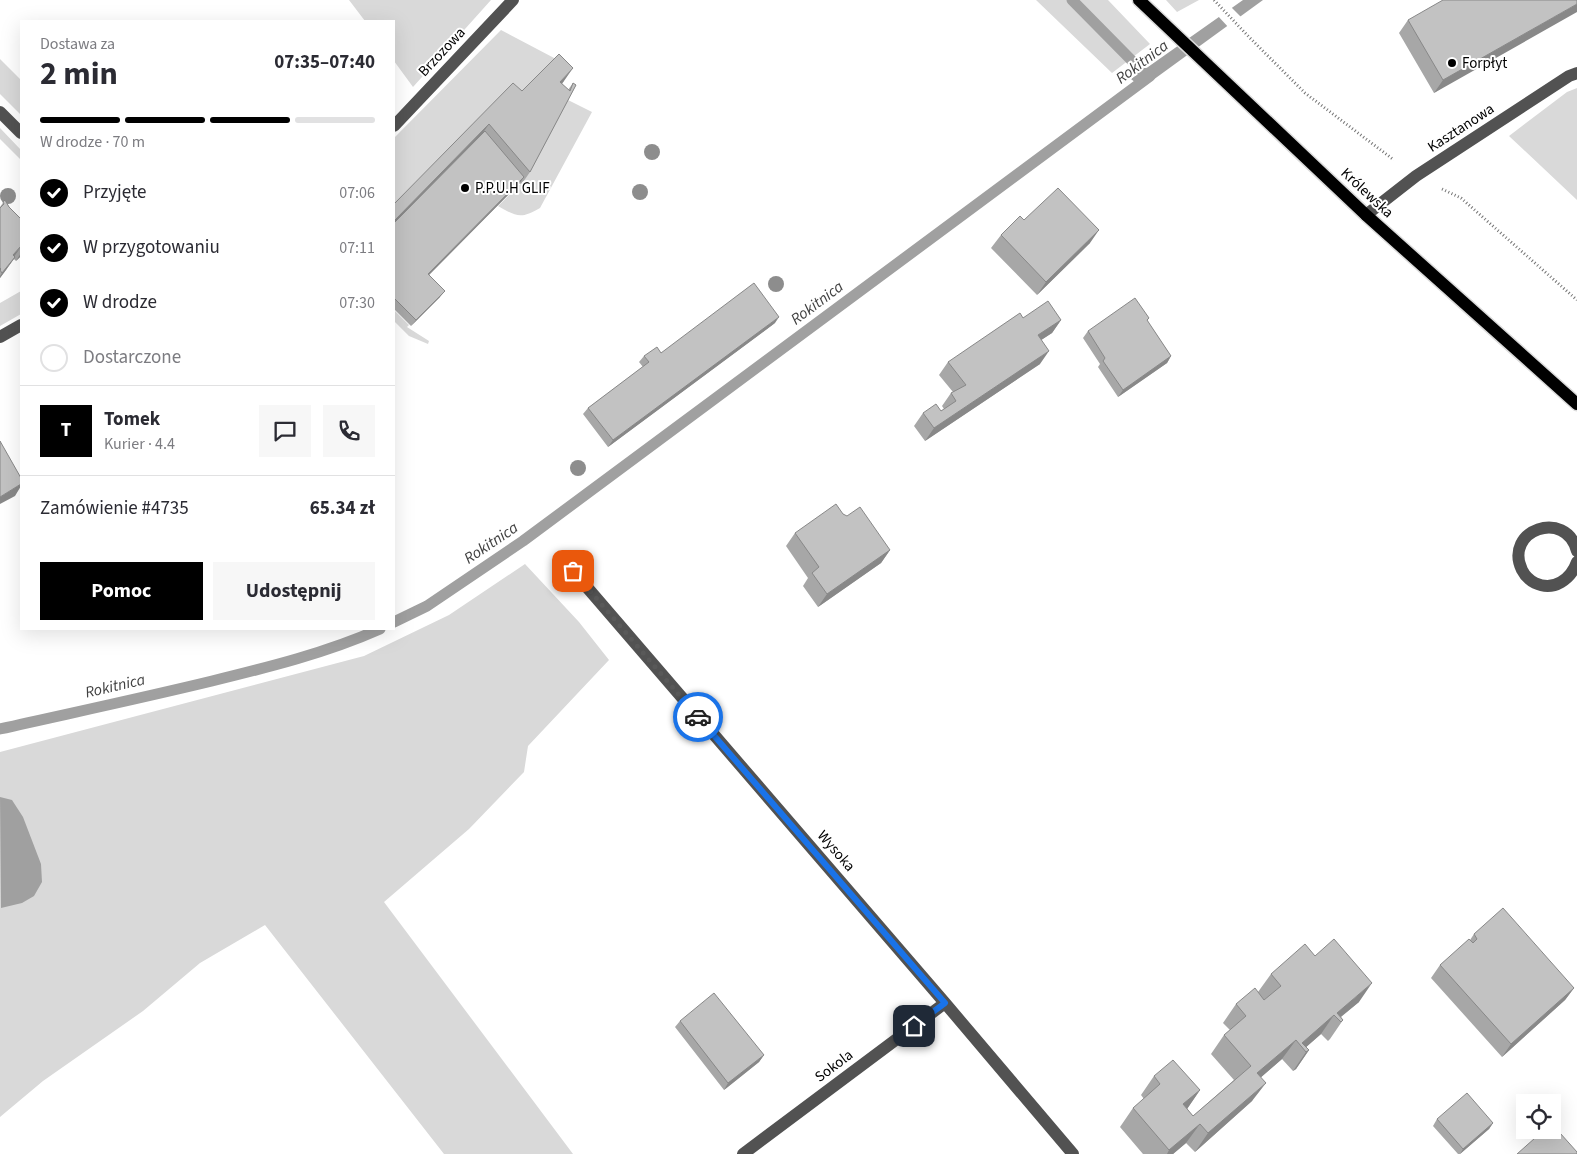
<!DOCTYPE html>
<html lang="pl">
<meta charset="utf-8">
<style>
body{margin:0;font-family:"Source Sans 3",sans-serif;background:#f7f7f7;color:#2b2b33;height:100vh;display:flex;flex-direction:column;font-size:19px;white-space:nowrap}
*{box-sizing:border-box;margin:0}
p{font-size:16px;color:#7c7c81}
.icon{flex:none;width:28px;height:28px;fill:none;stroke:currentColor;stroke-width:2;stroke-linecap:round;stroke-linejoin:round}
.map{position:relative;flex:1;overflow:hidden}
.details{position:absolute;left:20px;top:20px;width:375px;height:610px;display:flex;flex-direction:column;background:#fff;border-radius:0px;box-shadow:0 5px 20px #0002}
.details>*{flex:none}
.controls{position:absolute;left:1516px;top:1094px;display:grid;gap:10px}
.controls a{display:grid;place-items:center;width:45px;height:45px;border-radius:0px;background:#fff;box-shadow:0 5px 20px #0002;font-size:25px}
.pin{position:absolute;display:grid;place-items:center;width:42px;height:42px;color:#fff;margin:-21px;border-radius:10px;box-shadow:0 2px 8px #0006}
.courier{position:absolute;display:grid;place-items:center;width:50px;height:50px;margin:-25px;border:4px solid #1a73e8;border-radius:50%;background:#fff;color:#222;box-shadow:0 1px 6px #0007}
.head em{font-style:normal;font-weight:700}
.head div{display:flex;flex-direction:column-reverse}
.head{display:flex;align-items:center;justify-content:space-between;height:85px;padding:0 20px}
h1{font-size:32px;font-weight:700;line-height:38px}
.bar{display:grid;grid-template-columns:repeat(4,1fr);gap:8px 5px;align-content:center;height:60px;padding:0 20px}
.bar i{height:6px;border-radius:4px;background:#e1e1e2}
.bar .current{background:#000}
.bar p{grid-column:span 4}
.line{display:flex;align-items:center;gap:12px;padding:0 20px;border-top:1px solid #e1e1e2}
.line div{flex:1}
.round{display:grid;place-items:center;flex:none;width:52px;height:52px;border-radius:0px;background:#f7f7f7}
ol{padding:0 20px;list-style:none}
li{display:flex;align-items:center;gap:15px;height:55px}
li p{margin-inline-start:auto}
li .icon{padding:5px;border-radius:50%;background:#000;color:#fff;stroke-width:4}
li:last-child{color:#7c7c81}
li i{width:28px;height:28px;border:2px solid #e1e1e2;border-radius:50%}
.button{display:flex;gap:10px;margin-top:auto;padding:10px 20px}
.button a{flex:1;height:58px;border-radius:0px;background:#000;color:#fff;font-size:20px;font-weight:700;line-height:58px;text-align:center}
.button a+a{background:#f7f7f7;color:#2b2b33}
.map>svg:first-child{display:block}
</style>
<div class="map">
<svg width="1577" height="1154" viewBox="0 0 1577 1154">
<rect width="100%" height="100%" fill="#fff"/>
<!-- green -->
<path fill="#d9d9d9" d="M 349,0 L 491,0 L 413,87 L 394,61 L 394,21 L 365,21 Z
M 1036,0 L 1108,0 L 1150,44 L 1112,73 Z
M 1166,0 L 1199,0 L 1177,12 Z
M 501,30 L 556,59 L 512,103 L 394,207 L 394,138 Z
M 0,59 L 21,80 L 21,115 L 0,94 Z
M 1577,88 L 1577,200 L 1509,136 L 1567,92 Z
M 566,99 L 592,112 L 540,208 C 521,219 517,217 498,206 L 519,185 L 521,185 Z
M 0,128 L 21,150 L 21,160 L 0,139 Z
M 21,291 L 21,314 L 0,326 L 0,303 Z
M 394,310 L 409,325 L 407,327 L 429,341 L 428,344 L 409,336 L 394,321 Z
M 525,564 L 579,622 L 609,660 L 528,746 L 524,772 L 469,829 L 384,902 L 573,1154 L 444,1154 L 265,925 L 200,963 L 143,1011 L 43,1081 L 0,1117 L 0,752 L 364,656 L 449,615 Z"/>
<!-- water -->
<path fill="#a0a0a0" d="M 1243,0 L 1263,0 L 1142,88 L 1131,79 Z
M 0,797 L 12,800 L 23,817 L 41,864 L 42,882 L 34,896 L 22,903 L 1,908 Z"/>
<!-- pier -->
<path fill="#fff" d="M 1230,6 L 1243,19 L 1230,29 L 1217,15 Z"/>
<g fill="none" stroke-linecap="round" stroke-linejoin="round">
<!-- stream -->
<path stroke="#a0a0a0" stroke-width="11" d="M 1072,0 L 1148,77
M 394,622 L 427,606 L 523,541 L 1150,76
M 0,729 C 71,713 142,698 212,681 C 269,667 326,653 380,629"/>
<defs>
<path id="major" d="M 1139,0 L 1366,215 L 1577,404"/>
</defs>
<!-- major casing -->
<use href="#major" stroke="#dbdbdb" stroke-width="15"/>
<!-- path -->
<path stroke="#747474" stroke-width="3" stroke-dasharray="1 2.5" stroke-linecap="butt" d="M 1214,0 L 1249,37 L 1305,93 L 1394,160
M 1442,189 L 1461,198 L 1577,300"/>
<!-- minor -->
<path stroke="#525252" stroke-width="12" d="M 0,112 L 21,133
M 394,126 L 513,0
M 1366,215 L 1416,176 L 1569,76 L 1577,73
M 0,337 L 21,325
M 1577,551 C 1566,508 1503,530 1522,570 C 1525,576 1529,580 1535,583 C 1554,592 1571,579 1577,562
M 573,571 L 945,1003 L 1073,1154
M 743,1154 L 945,1003"/>
<!-- major -->
<use href="#major" stroke="#000" stroke-width="12"/>
</g>
<!-- trees -->
<g fill="#8d8d8d">
<circle cx="652" cy="152" r="8"/>
<circle cx="640" cy="192" r="8"/>
<circle cx="8" cy="196" r="8"/>
<circle cx="776" cy="284" r="8"/>
<circle cx="578" cy="468" r="8"/>
</g>
<!-- wall -->
<path fill="#a7a7a7" d="M 1577,0 L 1434,93 L 1399,33 L 1408,20 Z
M 564,81 L 562,84 L 568,90 L 573,83 L 576,85 L 530,172 L 521,185 L 520,183 L 429,275 L 440,297 L 411,326 L 394,309 L 394,204 L 522,91 Z
M 5,200 L 9,207 L 21,219 L 21,256 L 16,261 L 14,259 L 0,278 L 0,207 Z
M 1024,220 L 1090,243 L 1037,295 L 991,248 L 1001,235 Z
M 1023,318 L 1061,320 L 1052,333 L 1041,340 L 1040,364 L 925,441 L 914,426 L 923,413 L 941,411 L 944,409 L 942,406 L 951,393 L 953,392 L 939,375 L 948,362 Z
M 1149,318 L 1147,321 L 1171,356 L 1167,363 L 1118,397 L 1098,367 L 1100,364 L 1083,338 L 1088,331 Z
M 775,323 L 608,447 L 583,414 L 588,408 L 643,367 L 639,362 L 644,356 L 661,353 Z
M 843,514 L 890,550 L 881,563 L 818,607 L 803,586 L 808,578 L 786,546 L 795,533 Z
M 1474,934 L 1574,988 L 1565,1000 L 1502,1057 L 1431,978 L 1440,965 L 1470,940 Z
M 1271,974 L 1359,1002 L 1341,1017 L 1343,1020 L 1330,1039 L 1328,1041 L 1321,1034 L 1306,1047 L 1309,1050 L 1296,1069 L 1293,1071 L 1282,1059 L 1261,1077 L 1252,1101 L 1195,1152 L 1186,1143 L 1173,1154 L 1143,1154 L 1120,1127 L 1133,1108 L 1144,1099 L 1141,1095 L 1154,1076 L 1200,1090 L 1187,1109 L 1193,1116 L 1234,1080 L 1211,1054 L 1224,1035 L 1230,1030 L 1223,1023 L 1236,1004 L 1258,992 Z
M 680,1021 L 764,1055 L 759,1062 L 724,1090 L 675,1027 Z
M 1437,1119 L 1493,1123 L 1489,1129 L 1460,1154 L 1458,1154 L 1433,1126 Z"/>
<!-- shaded-wall -->
<path fill="#888" d="M 1577,4 L 1577,12 L 1434,93 L 1443,80 Z
M 573,68 L 564,81 L 551,95 L 560,82 Z
M 489,124 L 480,137 L 394,225 L 394,221 Z
M 524,177 L 519,184 L 423,281 L 428,274 Z
M 1099,230 L 1090,243 L 1037,295 L 1046,282 Z
M 21,247 L 13,258 L 13,255 Z
M 21,253 L 21,256 L 16,261 Z
M 15,257 L 6,270 L 0,278 L 0,276 L 2,273 Z
M 445,291 L 440,297 L 411,326 L 416,320 Z
M 779,317 L 775,323 L 608,447 L 613,440 Z
M 1061,320 L 1052,333 L 1029,348 L 1038,335 Z
M 1049,351 L 1040,364 L 925,441 L 934,428 Z
M 1171,356 L 1167,363 L 1118,397 L 1123,390 Z
M 21,484 L 21,486 L 15,496 L 0,504 L 0,497 Z
M 890,550 L 881,563 L 818,607 L 827,594 Z
M 1372,983 L 1359,1002 L 1338,1019 L 1337,1013 Z
M 1574,988 L 1565,1000 L 1502,1057 L 1511,1044 Z
M 1334,1015 L 1321,1034 L 1304,1049 L 1302,1043 Z
M 1296,1040 L 1282,1059 L 1244,1092 L 1257,1073 Z
M 1309,1050 L 1296,1069 L 1293,1071 L 1306,1052 Z
M 764,1055 L 759,1062 L 724,1090 L 728,1083 Z
M 1266,1083 L 1252,1101 L 1195,1152 L 1208,1133 Z
M 1200,1090 L 1187,1109 L 1183,1104 Z
M 1493,1123 L 1489,1129 L 1460,1154 L 1463,1149 Z
M 1200,1124 L 1186,1143 L 1173,1154 L 1167,1154 L 1169,1150 Z"/>
<!-- building -->
<path fill="#c2c2c2" stroke="#888" d="M 1443,0 L 1577,0 L 1577,4 L 1443,80 L 1408,20 Z
M 559,54 L 573,68 L 560,82 L 570,91 L 573,83 L 576,85 L 530,172 L 489,124 L 394,221 L 394,204 L 513,83 L 522,91 Z
M 485,131 L 524,177 L 428,274 L 445,291 L 416,320 L 394,298 L 394,223 Z
M 1058,188 L 1099,230 L 1046,282 L 1001,235 L 1020,216 L 1024,220 Z
M 5,200 L 9,207 L 21,219 L 21,246 L 13,255 L 15,257 L 2,273 L 0,270 L 1,269 L 0,268 L 0,208 L 4,204 L 3,202 Z
M 754,283 L 779,317 L 613,440 L 588,408 L 649,362 L 644,356 L 657,347 L 661,353 Z
M 1135,298 L 1149,318 L 1147,320 L 1171,356 L 1123,390 L 1103,361 L 1105,358 L 1088,331 Z
M 1048,301 L 1061,320 L 1038,335 L 1049,351 L 934,428 L 923,413 L 936,404 L 941,411 L 956,401 L 951,393 L 966,385 L 948,362 L 1020,313 L 1023,318 Z
M 0,441 L 21,478 L 21,484 L 0,497 Z
M 836,504 L 843,514 L 847,516 L 860,507 L 890,550 L 827,594 L 812,573 L 819,567 L 795,533 Z
M 1503,908 L 1574,988 L 1511,1044 L 1440,965 L 1469,939 L 1473,943 L 1477,939 L 1474,934 Z
M 1334,939 L 1372,983 L 1337,1013 L 1343,1020 L 1341,1022 L 1334,1015 L 1302,1043 L 1309,1050 L 1306,1052 L 1296,1040 L 1257,1073 L 1266,1083 L 1208,1133 L 1200,1124 L 1169,1150 L 1133,1108 L 1160,1084 L 1154,1076 L 1173,1060 L 1200,1090 L 1183,1104 L 1193,1116 L 1251,1066 L 1224,1035 L 1246,1016 L 1236,1004 L 1255,988 L 1264,1000 L 1281,986 L 1271,974 L 1305,944 L 1315,956 Z
M 714,993 L 764,1055 L 728,1083 L 680,1021 Z
M 1467,1093 L 1493,1123 L 1463,1149 L 1437,1119 Z
M 1552,1124 L 1577,1152 L 1577,1154 L 1517,1154 L 1544,1130 L 1552,1130 Z"/>
<g fill="none" stroke-linecap="round" stroke-linejoin="round">
<!-- done -->
<path stroke="#595959" stroke-width="5" stroke-dasharray="0 9" d="M 573,571 L 698,717"/>
<!-- route -->
<path stroke="#1a73e8" stroke-width="6" d="M 698,717 L 945,1003 L 914,1026"/>
</g>
<!-- markers -->
<g fill="#000" stroke="#fff" stroke-width="2">
<circle cx="1452" cy="63" r="5"/>
<circle cx="465" cy="188" r="5"/>
</g>
<g text-anchor="middle" dominant-baseline="central" stroke-width="4" stroke-linejoin="round" paint-order="stroke">
<!-- street labels -->
<g font-size="15" fill="#000" stroke="#fff">
<text transform="translate(442 52) rotate(-47)">Brzozowa</text>
<text transform="translate(1461 128) rotate(-33)">Kasztanowa</text>
<text transform="translate(1367 193) rotate(43)">Królewska</text>
<text transform="translate(836 851) rotate(49)">Wysoka</text>
<text transform="translate(834 1066) rotate(-37)">Sokola</text>
</g>
<!-- poi labels -->
<g font-size="15" fill="#000" stroke="#fff" text-anchor="start">
<text x="1462" y="63">Forpłyt</text>
<text x="475" y="188">P.P.U.H GLIF</text>
</g>
<!-- water labels -->
<g font-size="16" font-style="italic" fill="#414141" stroke="#fff">
<text transform="translate(1142 62) rotate(-37)">Rokitnica</text>
<text transform="translate(817 303) rotate(-37)">Rokitnica</text>
<text transform="translate(491 543) rotate(-34)">Rokitnica</text>
<text transform="translate(115 686) rotate(-13)">Rokitnica</text>
</g>
</g>
</svg>
<div class="controls">
<a><svg class="icon" aria-label="locate" viewBox="0 0 24 24"><circle cx="12" cy="12" r="6"/><path d="M12 2v4M12 18v4M2 12h4M18 12h4"/></svg></a>
</div>
<div class="pin" style="left:573px;top:571px;background:#ea580c"><svg class="icon" aria-label="bag" viewBox="0 0 24 24"><path d="M5 8h14l-1 12H6zM9 8a3 3 0 0 1 6 0"/></svg></div>
<div class="pin" style="left:914px;top:1026px;background:#1f2937"><svg class="icon" aria-label="home" viewBox="0 0 24 24"><path d="M3 11l9-7 9 7M6 9v11h12V9"/></svg></div>
<div class="courier" style="left:698px;top:717px"><svg class="icon" aria-label="car" viewBox="0 0 24 24"><path d="M5 17H2v-5l4-1 3-4h7l3 4 3 1v5h-3M9 17h6M6 11h13"/><circle cx="7" cy="17" r="2"/><circle cx="17" cy="17" r="2"/></svg></div>
<section class="details">
<div class="head"><div><h1>2 min</h1><p>Dostawa za</p></div><em>07:35–07:40</em></div>
<div class="bar"><i class="current"></i><i class="current"></i><i class="current"></i><i></i><p>W drodze · 70 m</p></div>
<ol>
<li><svg class="icon" aria-label="check" viewBox="0 0 24 24"><path d="M5 12l5 5 9-10"/></svg>Przyjęte<p>07:06</p></li>
<li><svg class="icon" aria-label="check" viewBox="0 0 24 24"><path d="M5 12l5 5 9-10"/></svg>W przygotowaniu<p>07:11</p></li>
<li><svg class="icon" aria-label="check" viewBox="0 0 24 24"><path d="M5 12l5 5 9-10"/></svg>W drodze<p>07:30</p></li>
<li><i></i>Dostarczone</li>
</ol>
<div class="line" style="height:90px"><b class="round" style="background:#000;color:#fff">T</b><div><b>Tomek</b><p>Kurier · 4.4</p></div><a class="round"><svg class="icon" aria-label="chat" viewBox="0 0 24 24"><path d="M4 5h16v11H9l-5 4z"/></svg></a><a class="round"><svg class="icon" aria-label="phone" viewBox="0 0 24 24"><path d="M5 4h4l2 5-3 2q2 4 5 5l2-3 5 2v4C11 20 4 13 5 4z"/></svg></a></div>
<div class="line" style="height:65px"><div>Zamówienie #4735</div><b>65.34 zł</b></div>
<div class="button"><a>Pomoc</a><a>Udostępnij</a></div>
</section>
</div>
